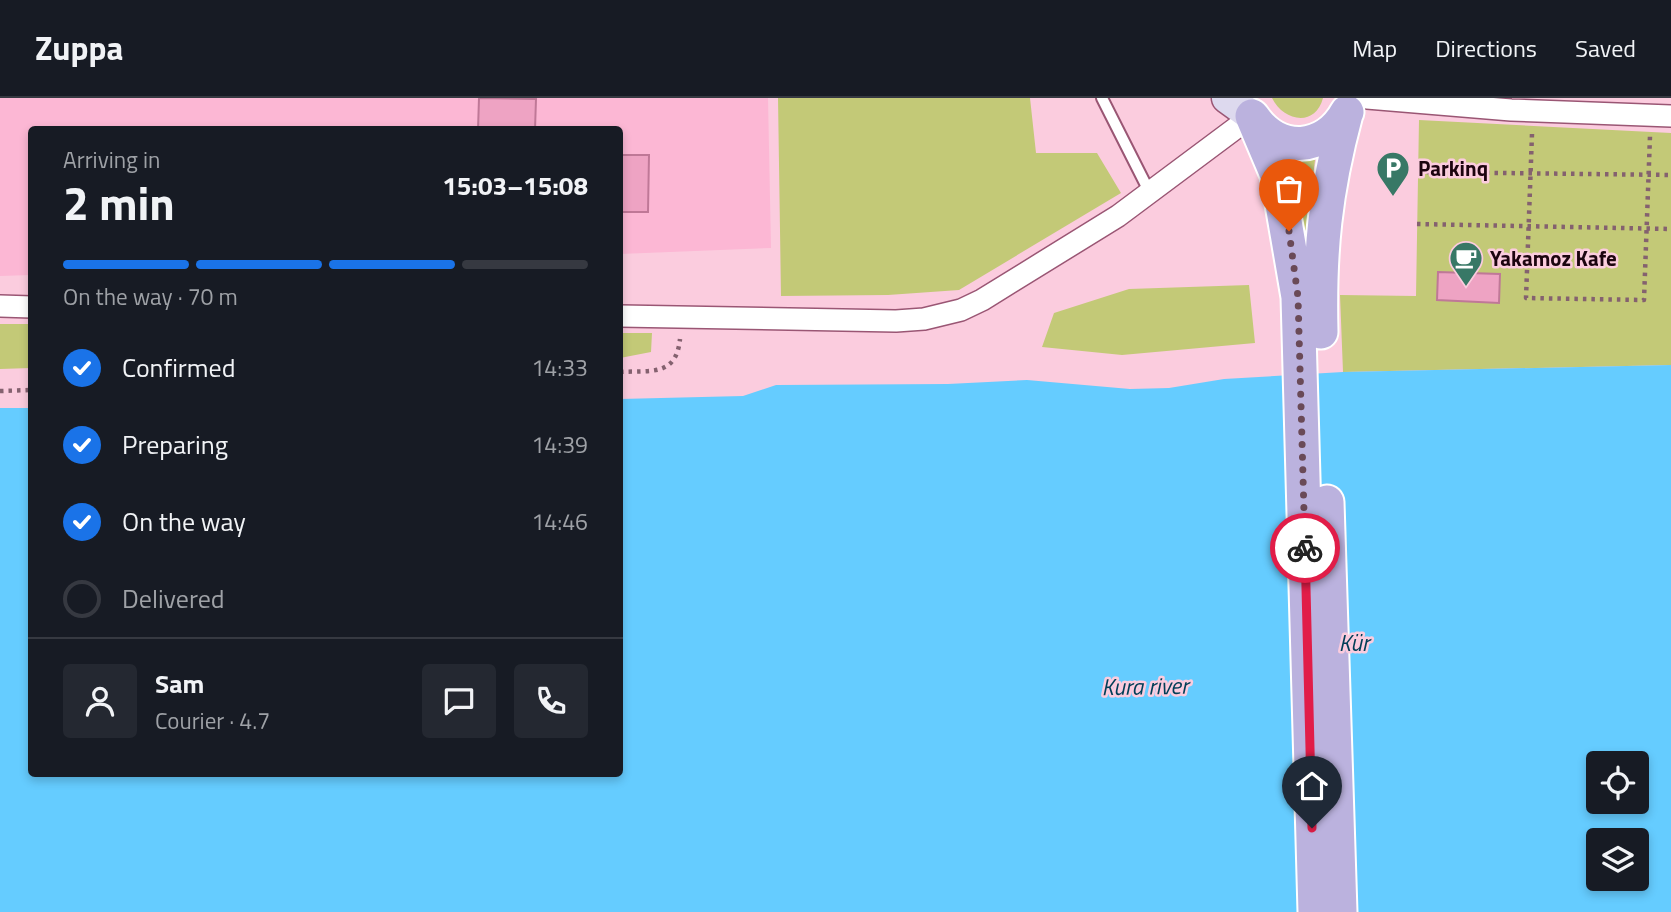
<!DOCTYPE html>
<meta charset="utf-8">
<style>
body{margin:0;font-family:"Titillium Web",sans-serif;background:#242831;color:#f1f3f6;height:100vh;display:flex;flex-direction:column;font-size:26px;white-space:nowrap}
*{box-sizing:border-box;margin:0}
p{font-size:23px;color:#9ea1a6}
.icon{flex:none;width:38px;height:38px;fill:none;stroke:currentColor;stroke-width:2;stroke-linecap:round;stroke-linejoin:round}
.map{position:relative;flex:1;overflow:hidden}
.sheet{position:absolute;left:28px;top:28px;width:595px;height:651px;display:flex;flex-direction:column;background:#171b24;border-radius:7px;box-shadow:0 4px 10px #0003}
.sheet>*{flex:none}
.buttons{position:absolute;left:1586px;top:653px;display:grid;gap:14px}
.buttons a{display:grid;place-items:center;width:63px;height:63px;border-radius:7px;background:#171b24;box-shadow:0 4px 10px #0003;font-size:35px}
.pin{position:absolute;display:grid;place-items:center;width:60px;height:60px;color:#fff;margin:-72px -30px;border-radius:50% 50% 50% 0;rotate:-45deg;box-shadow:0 0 7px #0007}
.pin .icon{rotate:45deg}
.courier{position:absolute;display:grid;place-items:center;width:70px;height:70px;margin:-35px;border:5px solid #e11d48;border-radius:50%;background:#fff;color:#222;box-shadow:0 2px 9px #0007}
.head em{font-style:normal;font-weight:700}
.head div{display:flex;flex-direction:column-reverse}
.head{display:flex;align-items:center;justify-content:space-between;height:119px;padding:0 35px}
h1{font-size:46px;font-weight:700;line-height:52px}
.bar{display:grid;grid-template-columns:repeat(4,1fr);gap:10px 7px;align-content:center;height:84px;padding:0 35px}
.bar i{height:9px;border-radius:5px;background:#363941}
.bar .active{background:#1a73e8}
.bar p{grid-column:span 4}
.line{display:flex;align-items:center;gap:18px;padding:0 35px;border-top:2px solid #363941}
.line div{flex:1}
.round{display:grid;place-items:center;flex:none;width:74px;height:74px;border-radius:7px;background:#242831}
ol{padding:0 35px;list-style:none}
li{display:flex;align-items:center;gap:21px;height:77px}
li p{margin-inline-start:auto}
li .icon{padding:7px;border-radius:50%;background:#1a73e8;color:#fff;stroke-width:4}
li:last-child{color:#9ea1a6}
li i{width:38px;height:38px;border:4px solid #363941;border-radius:50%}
header{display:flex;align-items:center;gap:42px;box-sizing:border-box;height:98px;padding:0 35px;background:#171b24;border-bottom:2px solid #363941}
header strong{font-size:33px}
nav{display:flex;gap:38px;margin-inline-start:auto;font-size:24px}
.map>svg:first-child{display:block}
</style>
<header>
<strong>Zuppa</strong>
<nav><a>Map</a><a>Directions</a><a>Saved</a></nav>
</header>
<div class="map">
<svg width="1671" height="814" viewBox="0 0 1671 814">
<rect width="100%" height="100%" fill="#fbccde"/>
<!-- built -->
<path fill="#fcb7d4" d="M 0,0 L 768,0 L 771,150 L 620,156 L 620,32 L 32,32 L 31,177 L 0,178 Z"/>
<!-- green -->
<path fill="#c3c977" d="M 778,0 L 1030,0 L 1036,55 L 1097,55 L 1121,95 L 959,192 L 888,197 L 781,198 Z
M 1272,0 L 1323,0 C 1315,30 1283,23 1272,0 Z
M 1419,22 L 1671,35 L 1671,267 L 1343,274 L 1340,197 L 1416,198 Z
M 1289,62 L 1315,62 L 1306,136 Z
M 1249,187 L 1255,245 L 1122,257 L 1042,249 L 1054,215 L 1129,191 Z
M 0,226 L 31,226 L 31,270 L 0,271 Z
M 620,235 L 652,235 L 651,254 L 620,260 Z"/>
<!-- water -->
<path fill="#65ccff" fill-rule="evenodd" d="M 1671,267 L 1671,814 L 0,814 L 0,310 L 31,310 L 32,676 L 620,676 L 620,301 L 743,298 L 776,287 L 948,286 L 1027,282 L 1130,291 L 1169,290 L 1224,281 L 1343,274 ZM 1598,665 L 1636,665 L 1636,704 L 1598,704 ZM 1598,742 L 1636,742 L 1636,780 L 1598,780 Z"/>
<!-- building -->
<path fill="#eea3c3" stroke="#bf7897" stroke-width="2" d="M 479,0 L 536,1 L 535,32 L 478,32 Z
M 620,57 L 649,57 L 648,114 L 620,114 Z
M 1438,174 L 1500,176 L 1499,205 L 1437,202 Z"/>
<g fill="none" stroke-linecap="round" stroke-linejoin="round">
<defs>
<path id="lane" d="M 1102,0 L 1150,95"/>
<path id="street" d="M 1367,0 L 1511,12 L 1671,18
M 0,208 L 32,209
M 620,218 L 896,223 L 924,221 L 961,212 L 982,202 L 1118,118 L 1252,18"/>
<path id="secondary" d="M 1227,0 L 1252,18"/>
<path id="primary" d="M 1252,18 L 1277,77 L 1298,199 L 1315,814
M 1253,19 C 1278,56 1325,54 1347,14
M 1321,234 C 1319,153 1325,94 1346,16
M 1327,404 L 1340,814"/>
</defs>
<!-- lane casing -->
<use href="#lane" stroke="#9a5674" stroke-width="14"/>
<!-- street casing -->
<use href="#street" stroke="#9a5674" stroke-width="24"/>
<!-- secondary casing -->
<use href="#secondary" stroke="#9a5674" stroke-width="33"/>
<!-- primary casing -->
<use href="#primary" stroke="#fff" stroke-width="37"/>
<!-- path -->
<path stroke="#84616f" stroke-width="4.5" stroke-dasharray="3.5 5" stroke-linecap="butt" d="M 1532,36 L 1526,200 L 1644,202 L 1650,38
M 1418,74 L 1671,77
M 1417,126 L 1671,131
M 620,274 C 651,272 676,279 680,241
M 0,293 L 32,292"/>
<!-- lane -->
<use href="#lane" stroke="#fff" stroke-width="10"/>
<!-- street -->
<use href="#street" stroke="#fff" stroke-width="21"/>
<!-- secondary -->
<use href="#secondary" stroke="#ddd9ee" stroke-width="30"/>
<!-- primary -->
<use href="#primary" stroke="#bbb2de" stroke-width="33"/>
</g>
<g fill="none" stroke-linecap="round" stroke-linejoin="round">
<!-- done -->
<path stroke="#6a4a57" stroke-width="7" stroke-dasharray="0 12.6" d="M 1289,133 L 1298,199 L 1305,450"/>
<!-- route -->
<path stroke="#e11d48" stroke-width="9" d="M 1305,450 L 1312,730"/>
</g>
<!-- icons -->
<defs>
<symbol id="parking-pin" viewBox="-11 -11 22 30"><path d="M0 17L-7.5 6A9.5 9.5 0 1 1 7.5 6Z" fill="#387866" stroke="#fbccde"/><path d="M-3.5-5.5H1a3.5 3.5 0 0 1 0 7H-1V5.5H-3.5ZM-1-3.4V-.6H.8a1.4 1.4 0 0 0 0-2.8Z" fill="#fff"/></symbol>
<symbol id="cafe-pin" viewBox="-11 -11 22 30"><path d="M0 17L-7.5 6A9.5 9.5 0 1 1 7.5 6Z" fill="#387866" stroke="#fbccde"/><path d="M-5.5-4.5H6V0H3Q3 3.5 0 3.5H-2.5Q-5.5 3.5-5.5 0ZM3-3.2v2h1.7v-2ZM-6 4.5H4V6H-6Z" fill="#fff"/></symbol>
</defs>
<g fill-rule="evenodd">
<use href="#parking-pin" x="1374" y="51" width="38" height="52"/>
<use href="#cafe-pin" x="1447" y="141" width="38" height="52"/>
</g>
<g text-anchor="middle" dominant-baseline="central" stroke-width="5" stroke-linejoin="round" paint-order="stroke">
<!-- poi labels -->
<g font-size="21" font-weight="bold" fill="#1c040f" stroke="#fbccde" text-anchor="start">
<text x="1418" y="70">Parkinq</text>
<text x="1490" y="160">Yakamoz Kafe</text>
</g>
<!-- water labels -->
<g font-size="23" font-style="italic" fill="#003e57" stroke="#fbccde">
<text x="1354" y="544">Kür</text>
<text transform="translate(1145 588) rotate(-1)">Kura river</text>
</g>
</g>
</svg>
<div class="buttons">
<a><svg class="icon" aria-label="locate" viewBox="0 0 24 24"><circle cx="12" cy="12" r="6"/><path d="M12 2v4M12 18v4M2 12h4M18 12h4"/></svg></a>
<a><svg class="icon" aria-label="layers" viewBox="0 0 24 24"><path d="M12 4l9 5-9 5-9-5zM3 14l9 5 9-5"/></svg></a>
</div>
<div class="pin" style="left:1289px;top:133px;background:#ea580c"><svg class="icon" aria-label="bag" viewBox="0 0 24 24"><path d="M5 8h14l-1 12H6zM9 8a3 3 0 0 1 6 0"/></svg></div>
<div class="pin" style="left:1312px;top:730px;background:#1f2937"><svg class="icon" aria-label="home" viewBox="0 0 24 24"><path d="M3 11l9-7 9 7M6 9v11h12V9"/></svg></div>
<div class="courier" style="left:1305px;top:450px"><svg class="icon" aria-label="bike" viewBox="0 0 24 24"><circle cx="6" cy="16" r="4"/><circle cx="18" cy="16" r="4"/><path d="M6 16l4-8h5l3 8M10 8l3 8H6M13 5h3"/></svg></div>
<section class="sheet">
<div class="head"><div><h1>2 min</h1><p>Arriving in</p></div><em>15:03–15:08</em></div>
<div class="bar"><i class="active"></i><i class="active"></i><i class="active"></i><i></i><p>On the way · 70 m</p></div>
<ol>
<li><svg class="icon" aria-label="check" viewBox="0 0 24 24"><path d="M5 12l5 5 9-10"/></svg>Confirmed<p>14:33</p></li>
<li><svg class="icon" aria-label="check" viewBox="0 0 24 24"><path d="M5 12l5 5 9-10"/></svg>Preparing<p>14:39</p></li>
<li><svg class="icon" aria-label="check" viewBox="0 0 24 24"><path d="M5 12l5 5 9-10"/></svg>On the way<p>14:46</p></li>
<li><i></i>Delivered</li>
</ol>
<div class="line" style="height:126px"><a class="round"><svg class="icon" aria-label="person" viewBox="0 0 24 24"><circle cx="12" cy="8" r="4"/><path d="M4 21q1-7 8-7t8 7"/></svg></a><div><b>Sam</b><p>Courier · 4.7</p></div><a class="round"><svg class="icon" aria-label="chat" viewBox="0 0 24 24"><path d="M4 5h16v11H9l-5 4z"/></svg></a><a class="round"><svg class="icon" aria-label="phone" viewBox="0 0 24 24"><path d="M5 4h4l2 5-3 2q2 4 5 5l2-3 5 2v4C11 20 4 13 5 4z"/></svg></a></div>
</section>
</div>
